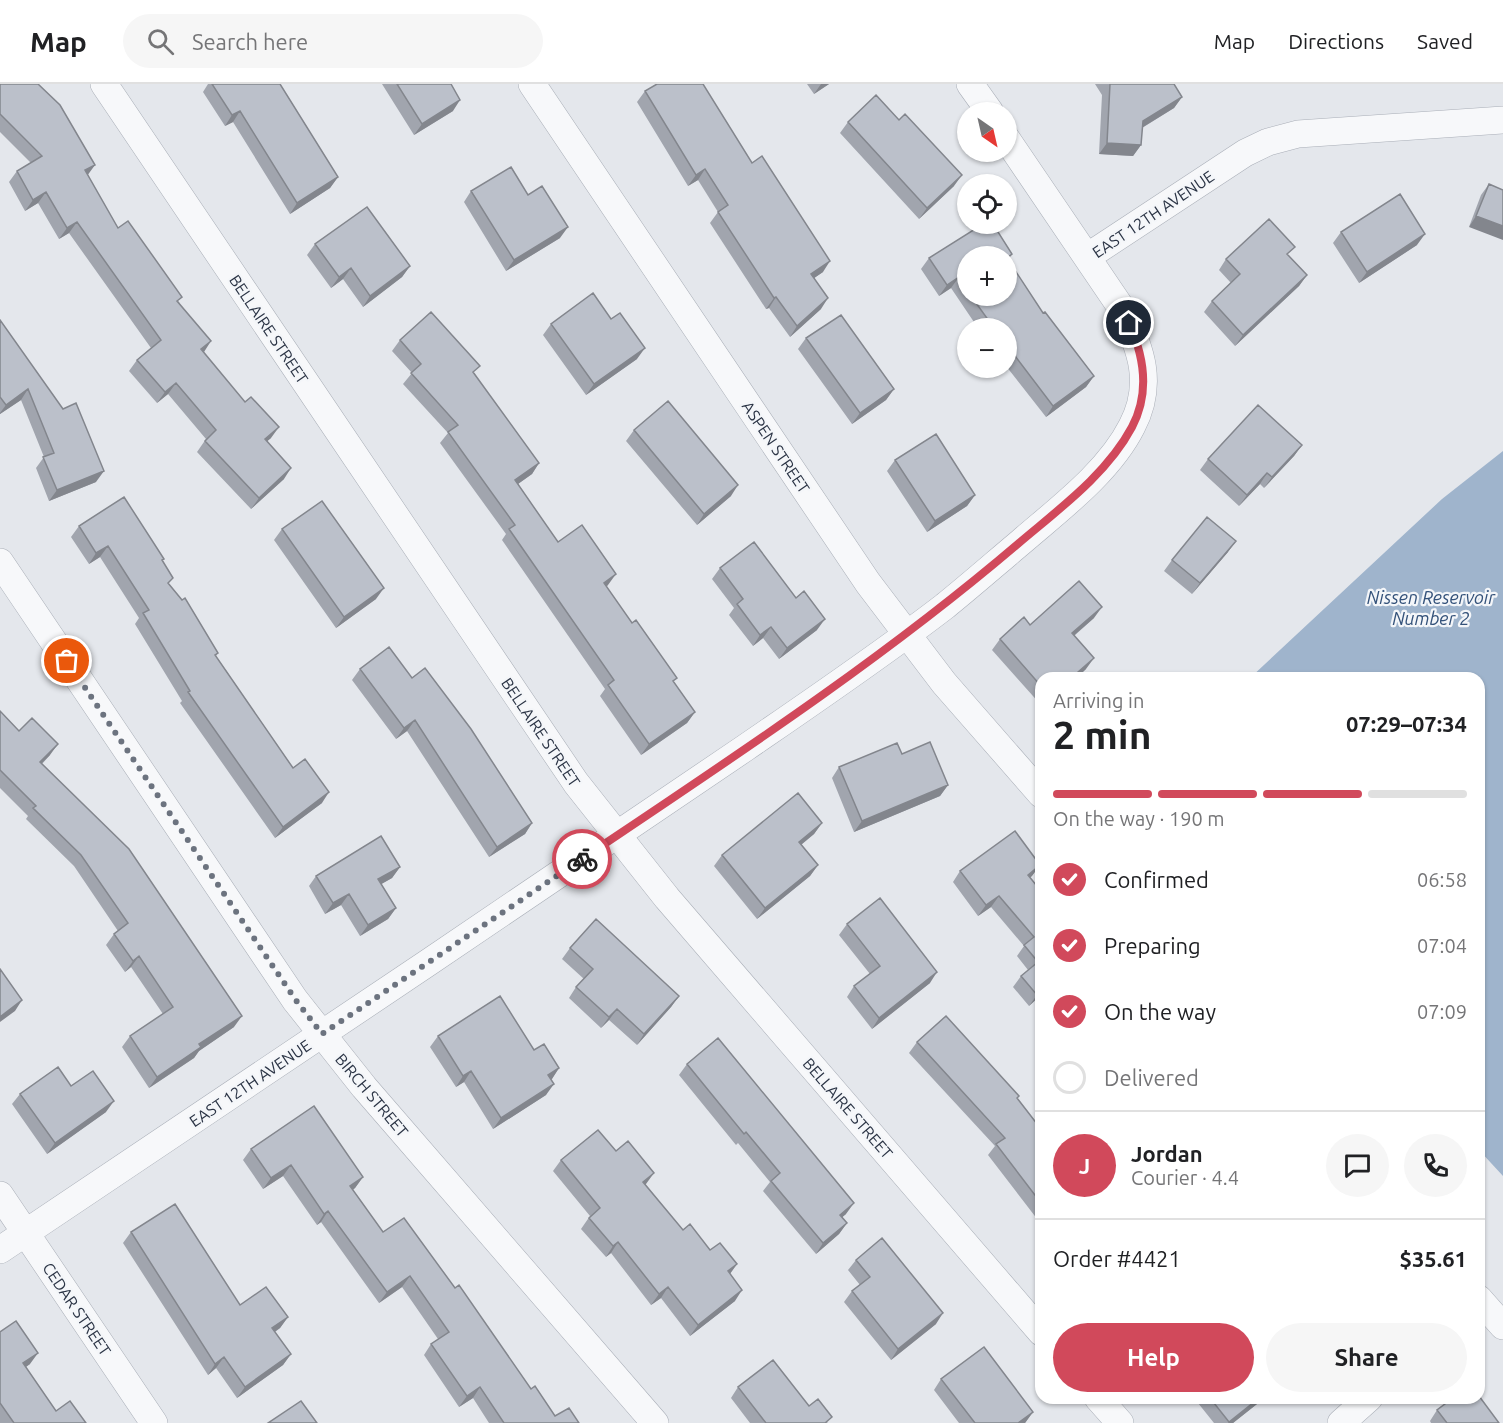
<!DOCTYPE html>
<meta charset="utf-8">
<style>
body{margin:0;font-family:Ubuntu,sans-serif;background:#f6f6f6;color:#202124;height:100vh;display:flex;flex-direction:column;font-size:22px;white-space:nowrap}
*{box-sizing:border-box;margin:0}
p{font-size:20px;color:#757577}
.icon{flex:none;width:33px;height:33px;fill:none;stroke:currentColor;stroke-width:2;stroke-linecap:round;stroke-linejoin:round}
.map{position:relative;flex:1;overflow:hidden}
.sheet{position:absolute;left:1035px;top:588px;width:450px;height:732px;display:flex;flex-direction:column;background:#fff;border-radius:18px;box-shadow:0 2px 4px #0004}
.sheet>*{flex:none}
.needle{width:39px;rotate:146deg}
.controls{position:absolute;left:957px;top:18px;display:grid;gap:12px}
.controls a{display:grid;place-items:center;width:60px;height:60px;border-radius:50%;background:#fff;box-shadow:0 2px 4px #0004;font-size:30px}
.pin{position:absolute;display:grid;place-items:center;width:51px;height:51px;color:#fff;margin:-26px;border:3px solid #fff;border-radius:50%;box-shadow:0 2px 6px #0007}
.courier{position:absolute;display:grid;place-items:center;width:60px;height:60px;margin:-30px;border:4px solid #d1495b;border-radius:50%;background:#fff;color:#222;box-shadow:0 2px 8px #0007}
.headline em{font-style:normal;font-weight:700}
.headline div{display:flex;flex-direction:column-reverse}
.headline{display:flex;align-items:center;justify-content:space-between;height:102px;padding:0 18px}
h1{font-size:39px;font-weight:700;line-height:45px}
.bar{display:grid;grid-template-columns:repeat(4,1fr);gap:9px 6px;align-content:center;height:72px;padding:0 18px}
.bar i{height:8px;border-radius:4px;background:#e0e0e0}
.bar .selected{background:#d1495b}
.bar p{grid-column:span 4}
.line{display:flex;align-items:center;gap:15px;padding:0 18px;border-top:2px solid #e0e0e0}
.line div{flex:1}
.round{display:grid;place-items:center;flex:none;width:63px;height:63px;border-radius:32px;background:#f6f6f6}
ol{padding:0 18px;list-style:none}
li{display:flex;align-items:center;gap:18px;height:66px}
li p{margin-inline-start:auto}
li .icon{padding:6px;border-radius:50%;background:#d1495b;color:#fff;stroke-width:4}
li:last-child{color:#757577}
li i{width:33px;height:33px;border:3px solid #e0e0e0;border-radius:50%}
.primary-button{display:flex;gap:12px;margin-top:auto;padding:12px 18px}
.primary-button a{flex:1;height:69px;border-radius:36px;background:#d1495b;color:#fff;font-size:24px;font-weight:700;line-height:69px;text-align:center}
.primary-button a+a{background:#f6f6f6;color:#202124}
header{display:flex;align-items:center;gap:36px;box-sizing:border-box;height:84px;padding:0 30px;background:#fff;border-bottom:2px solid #e0e0e0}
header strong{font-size:28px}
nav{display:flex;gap:33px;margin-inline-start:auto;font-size:21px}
.search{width:420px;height:54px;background:#f6f6f6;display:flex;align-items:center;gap:15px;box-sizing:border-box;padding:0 21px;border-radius:33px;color:#757577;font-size:22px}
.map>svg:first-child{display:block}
</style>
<header>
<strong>Map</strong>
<div class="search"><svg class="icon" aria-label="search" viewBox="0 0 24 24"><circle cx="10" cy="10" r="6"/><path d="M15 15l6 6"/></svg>Search here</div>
<nav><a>Map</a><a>Directions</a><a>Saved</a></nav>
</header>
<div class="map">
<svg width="1503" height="1339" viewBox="0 0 1503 1339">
<rect width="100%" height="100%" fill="#e4e7ec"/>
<!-- water -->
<path fill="#9fb4cc" d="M 1503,367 L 1503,1092 L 1479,1066 L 1479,594 L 1250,594 L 1442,415 Z"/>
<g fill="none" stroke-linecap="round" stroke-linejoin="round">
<defs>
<path id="minor" d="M 104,0 L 576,699 L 667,814 L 1041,1248
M 532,0 L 868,499 L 944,599 L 1041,710
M 970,0 L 990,28
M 1087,173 L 1245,69 L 1268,58 L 1298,50 L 1503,36
M 0,478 L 295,916 L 364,1003 L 655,1339
M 0,1111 L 154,1339
M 0,1166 C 248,999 498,833 745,664 C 812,618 880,572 945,522 C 971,501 996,479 1021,458 C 1059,425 1109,388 1132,342 C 1154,300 1141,265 1122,225 L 1006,54
M 1479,1215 L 1503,1242
M 1098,1314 L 1120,1339
M 1341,1339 L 1369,1314"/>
</defs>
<!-- minor casing -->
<use href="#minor" stroke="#a9aeb7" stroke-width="28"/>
<!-- minor -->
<use href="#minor" stroke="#f7f8fa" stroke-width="27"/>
</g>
<!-- wall -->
<path fill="#a1a5ae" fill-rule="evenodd" d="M 0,0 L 87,91 L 118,144 L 179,218 L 203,268 L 271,354 L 267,357 L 284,395 L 251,425 L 197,368 L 206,355 L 168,310 L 157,319 L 129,287 L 137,276 L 151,264 L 69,149 L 59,155 L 38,119 L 25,127 L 9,98 L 17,87 L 31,79 L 0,48 Z
M 208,0 L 280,0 L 338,93 L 330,104 L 290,130 L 233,38 L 225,42 L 203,8 Z
M 382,0 L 451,0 L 453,27 L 414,51 Z
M 807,0 L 829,0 L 814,10 Z
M 1095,0 L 1174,0 L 1182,13 L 1174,24 L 1142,44 L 1141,61 L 1133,72 L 1099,70 L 1102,11 Z
M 645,7 L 752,79 L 823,188 L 814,194 L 821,225 L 790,253 L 769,224 L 766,225 L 710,139 L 718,128 L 698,96 L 688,102 L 637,18 Z
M 848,38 L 954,102 L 919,135 L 840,49 Z
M 1489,100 L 1503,106 L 1469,143 L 1481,111 Z
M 471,107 L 528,111 L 560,154 L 506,187 L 464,118 Z
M 983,140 L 993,140 L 1012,170 L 1008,176 L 1043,229 L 1045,228 L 1094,292 L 1086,303 L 1046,333 L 1006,282 L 1006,244 L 978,244 L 951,204 L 939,212 L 921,185 L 929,174 ZM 968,172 L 1006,172 L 1006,212 L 968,212 Z
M 1341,148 L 1417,161 L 1359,199 L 1333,159 Z
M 315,160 L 410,182 L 402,193 L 363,223 L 343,195 L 331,204 L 307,171 Z
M 1289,172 L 1307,191 L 1299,202 L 1235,262 L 1204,228 L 1212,217 L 1231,199 L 1219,186 L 1226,175 Z
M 611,235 L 637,275 L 586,311 L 543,251 L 551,240 Z
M 0,236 L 96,398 L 49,417 L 36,384 L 44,373 L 21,316 L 0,330 Z
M 806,254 L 894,305 L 886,316 L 852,340 L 798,265 Z
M 400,256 L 474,290 L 539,379 L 532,390 L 518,400 L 558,458 L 608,501 L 606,503 L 695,628 L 687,639 L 641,671 L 600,612 L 605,605 L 502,456 L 506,450 L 440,359 L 448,349 L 403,300 L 412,289 L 392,267 Z
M 634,346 L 731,412 L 697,441 L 626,357 Z
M 1302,361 L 1294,372 L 1264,404 L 1260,400 L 1239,422 L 1200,386 L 1208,375 Z
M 895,376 L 975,411 L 967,422 L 927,448 L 887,387 Z
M 79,442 L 163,477 L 169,500 L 218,569 L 216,572 L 293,684 L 322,719 L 275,754 L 180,619 L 182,617 L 135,540 L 139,534 L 100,473 L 89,480 L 71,453 Z
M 282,445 L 376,515 L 336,544 L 274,456 Z
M 1228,468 L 1192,510 L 1164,487 L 1172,476 Z
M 720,484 L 817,546 L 779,575 L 763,554 L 753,562 L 729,531 L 734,524 L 712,495 Z
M 1094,534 L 1074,552 L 1086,585 L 1080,591 L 1041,594 L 1041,621 L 992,566 L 1000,555 L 1030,541 Z
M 360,585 L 412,594 L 532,739 L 525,750 L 489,773 L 407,647 L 396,655 L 352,596 Z
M 0,627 L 19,647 L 50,671 L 42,680 L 234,943 L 199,967 L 194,974 L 149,1004 L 122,963 L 130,952 L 163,930 L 131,883 L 125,888 L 106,861 L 114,850 L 118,847 L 74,782 L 26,735 L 28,732 L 0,704 Z
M 902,670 L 948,701 L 940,712 L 854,748 L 832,694 L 839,683 Z
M 822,739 L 814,750 L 801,761 L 818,781 L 810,792 L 757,835 L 714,782 L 722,771 Z
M 1040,781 L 1030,794 L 1041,807 L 1041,911 L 1029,922 L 1013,903 L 1021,892 L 1028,886 L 1017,872 L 1024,862 L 991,823 L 978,832 L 953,798 L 960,787 Z
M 400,783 L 392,794 L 381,800 L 396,824 L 388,835 L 360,852 L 341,821 L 325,830 L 309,802 L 316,792 Z
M 847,840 L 930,899 L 872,945 L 847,913 L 854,902 L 870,890 L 839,851 Z
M 570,864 L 679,912 L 671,923 L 637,961 L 609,936 L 601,944 L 569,914 L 576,903 L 584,895 L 562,875 Z
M 438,952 L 559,984 L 551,996 L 546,1011 L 493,1045 L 464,998 L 456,1003 L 430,963 Z
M 917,958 L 1019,1012 L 1017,1014 L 1041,1045 L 1041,1140 L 988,1071 L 995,1062 L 909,969 Z
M 687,980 L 846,1130 L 842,1133 L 847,1139 L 839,1150 L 816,1170 L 763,1107 L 770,1098 L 738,1059 L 736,1061 L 679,991 Z
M 71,1002 L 106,1028 L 47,1070 L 12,1020 L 20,1010 Z
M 251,1065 L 363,1093 L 355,1104 L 353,1106 L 383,1148 L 455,1204 L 531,1305 L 555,1332 L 579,1339 L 489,1339 L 473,1314 L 459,1323 L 424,1271 L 431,1260 L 438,1255 L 402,1203 L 379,1219 L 321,1138 L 317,1141 L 283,1092 L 263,1105 L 243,1076 Z
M 616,1067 L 645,1100 L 683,1146 L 710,1166 L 737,1180 L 730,1190 L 735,1217 L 690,1252 L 661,1214 L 651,1221 L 611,1169 L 606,1173 L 581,1145 L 590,1132 L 553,1087 L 561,1076 Z
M 131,1148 L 240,1221 L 288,1233 L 280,1244 L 275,1248 L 291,1270 L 283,1281 L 237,1314 L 216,1284 L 208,1291 L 123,1159 Z
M 856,1176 L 936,1240 L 891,1276 L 844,1218 L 852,1207 L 860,1201 L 848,1186 Z
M 0,1248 L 30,1280 L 26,1283 L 56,1327 L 86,1339 L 0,1339 Z
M 941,1295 L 1033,1328 L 1025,1339 L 959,1339 L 934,1306 Z
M 738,1303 L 809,1322 L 828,1339 L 750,1339 L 731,1314 Z
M 1194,1314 L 1261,1314 L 1257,1320 L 1233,1339 L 1214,1339 Z
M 1437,1326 L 1499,1339 L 1431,1339 L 1430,1337 Z"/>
<!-- shaded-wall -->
<path fill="#83868d" d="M 821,0 L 829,0 L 814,10 Z
M 1182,13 L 1174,24 L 1135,48 L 1143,37 Z
M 460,16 L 453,27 L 414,51 L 422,40 Z
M 240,27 L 233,38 L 225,42 L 232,31 Z
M 1107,59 L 1141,61 L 1133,72 L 1099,70 Z
M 95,81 L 87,92 L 85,86 Z
M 705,85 L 698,96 L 688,102 L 696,91 Z
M 962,91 L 954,102 L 919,135 L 927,124 Z
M 338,93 L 330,104 L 290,130 L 297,119 Z
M 46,108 L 38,119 L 25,127 L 33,116 Z
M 1476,132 L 1503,142 L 1503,156 L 1469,143 Z
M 77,138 L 69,149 L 59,155 L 67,144 Z
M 568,143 L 560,154 L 506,187 L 514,176 Z
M 1425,150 L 1417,161 L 1359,199 L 1367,188 Z
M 830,177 L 823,188 L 804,201 L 811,190 Z
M 410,182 L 402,193 L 363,223 L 370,212 Z
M 351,184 L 343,195 L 331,204 L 339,193 Z
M 1307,191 L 1299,202 L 1235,262 L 1243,251 Z
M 959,193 L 951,204 L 939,212 L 947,201 Z
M 776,213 L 769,224 L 766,225 L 774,214 Z
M 828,214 L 821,225 L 790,253 L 797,242 Z
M 211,257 L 204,268 L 201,265 Z
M 645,264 L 637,275 L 586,311 L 594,300 Z
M 1094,292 L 1086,303 L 1046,333 L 1053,322 Z
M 176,299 L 168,310 L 157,319 L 165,308 Z
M 28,305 L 21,316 L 0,330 L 0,329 L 6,321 Z
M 894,305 L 886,316 L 852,340 L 860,329 Z
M 279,343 L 271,354 L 257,366 L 265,355 Z
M 1302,361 L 1294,372 L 1264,404 L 1272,393 Z
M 539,379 L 532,390 L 508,407 L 515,396 Z
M 291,384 L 284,395 L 251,425 L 259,414 Z
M 104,387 L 96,398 L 49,417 L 57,406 Z
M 1267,389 L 1260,400 L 1239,422 L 1247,411 Z
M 738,401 L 731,412 L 697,441 L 704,430 Z
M 975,411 L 967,422 L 927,448 L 935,437 Z
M 1236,457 L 1228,468 L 1192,510 L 1200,499 Z
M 108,462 L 100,473 L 89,480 L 96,469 Z
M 616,490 L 608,501 L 596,510 L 604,499 Z
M 384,504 L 376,515 L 336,544 L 344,533 Z
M 1102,523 L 1094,534 L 1064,560 L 1072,549 Z
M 825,535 L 817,546 L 779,575 L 787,564 Z
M 771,543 L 763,554 L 753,562 L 760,551 Z
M 1094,574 L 1086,585 L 1076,594 L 1078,588 Z
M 695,628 L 687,639 L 641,671 L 649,660 Z
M 415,636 L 407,647 L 396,655 L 404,644 Z
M 58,660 L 50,671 L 32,689 L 40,678 Z
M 948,701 L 940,712 L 854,748 L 862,737 Z
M 329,708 L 322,719 L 275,754 L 283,743 Z
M 532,739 L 525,750 L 489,773 L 497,763 Z
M 822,739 L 814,750 L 791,769 L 799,758 Z
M 818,781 L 810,792 L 757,835 L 765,824 Z
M 1040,781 L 1032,792 L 1020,802 L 1028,791 Z
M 400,783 L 392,794 L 371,806 L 378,795 Z
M 349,810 L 341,821 L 325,830 L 333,819 Z
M 999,812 L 991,823 L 978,832 L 986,821 Z
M 396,824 L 388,835 L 360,852 L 368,841 Z
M 139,872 L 131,883 L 125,888 L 133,877 Z
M 937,888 L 930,899 L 872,945 L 879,934 Z
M 1041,907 L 1041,911 L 1029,922 L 1037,911 Z
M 679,912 L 671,923 L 637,961 L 644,950 Z
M 22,916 L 15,927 L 0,938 L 0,933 Z
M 617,925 L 609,936 L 601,944 L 609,933 Z
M 242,932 L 234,943 L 199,967 L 194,974 L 149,1004 L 157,993 L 199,960 Z
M 559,984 L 552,995 L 540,1002 L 548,991 Z
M 471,987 L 464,998 L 456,1003 L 463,992 Z
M 554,1000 L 546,1011 L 493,1045 L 501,1034 Z
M 114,1017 L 106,1028 L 47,1070 L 55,1059 Z
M 291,1081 L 283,1092 L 263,1105 L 271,1094 Z
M 654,1089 L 646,1100 L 636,1109 L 643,1098 Z
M 363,1093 L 355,1104 L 342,1113 L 350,1102 Z
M 854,1119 L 846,1130 L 832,1142 L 840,1131 Z
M 328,1127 L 321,1138 L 317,1141 L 324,1130 Z
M 847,1139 L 839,1150 L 816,1170 L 823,1159 Z
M 618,1158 L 611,1169 L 606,1173 L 613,1162 Z
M 737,1180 L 729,1191 L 728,1187 Z
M 410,1192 L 402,1203 L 379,1219 L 387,1208 Z
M 668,1203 L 661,1214 L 651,1221 L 659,1210 Z
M 742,1206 L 735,1217 L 690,1252 L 698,1241 Z
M 943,1229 L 936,1240 L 891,1276 L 898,1265 Z
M 288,1233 L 280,1244 L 264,1255 L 272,1244 Z
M 38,1269 L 30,1280 L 15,1290 L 23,1279 Z
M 291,1270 L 283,1281 L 237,1314 L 245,1303 Z
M 224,1273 L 216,1284 L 208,1291 L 215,1280 Z
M 480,1303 L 473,1314 L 459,1323 L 467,1312 Z
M 1259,1314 L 1261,1314 L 1257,1320 L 1233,1339 L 1228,1339 Z
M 1033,1328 L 1025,1339 L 1018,1339 Z"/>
<!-- building -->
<path fill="#bbc0ca" stroke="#83868d" stroke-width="1.5" d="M 0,0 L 38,0 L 60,21 L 95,81 L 85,86 L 118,144 L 128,137 L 182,213 L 177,217 L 211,257 L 201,265 L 245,318 L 251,313 L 279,343 L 265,355 L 291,384 L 259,414 L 205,357 L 216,346 L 176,299 L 165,308 L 137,276 L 161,256 L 77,138 L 67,144 L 46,108 L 33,116 L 17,87 L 42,72 L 0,30 Z
M 212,0 L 280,0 L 338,93 L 297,119 L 240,27 L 232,31 Z
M 397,0 L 451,0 L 460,16 L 422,40 Z
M 657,0 L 703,0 L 752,79 L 762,72 L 830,177 L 811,190 L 828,214 L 797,242 L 776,213 L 774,214 L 718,128 L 728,121 L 705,85 L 696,91 L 645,7 Z
M 1110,0 L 1174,0 L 1182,13 L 1143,37 L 1141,61 L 1107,59 Z
M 876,11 L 899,36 L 905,30 L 962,91 L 927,124 L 848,38 Z
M 511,83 L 528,111 L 542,102 L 568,143 L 514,176 L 471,107 Z
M 1489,100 L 1503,106 L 1503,142 L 1476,132 Z
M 1400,110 L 1425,150 L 1367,188 L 1341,148 Z
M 367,123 L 410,182 L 370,212 L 351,184 L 339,193 L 315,160 Z
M 1269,135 L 1295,163 L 1287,170 L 1307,191 L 1243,251 L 1212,217 L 1240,190 L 1226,175 Z
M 983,140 L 993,140 L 1012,170 L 1007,174 L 1043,229 L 1045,228 L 1094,292 L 1053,322 L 1006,260 L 1006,244 L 994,244 L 971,212 L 1006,212 L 1006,172 L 968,172 L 968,206 L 959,193 L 947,201 L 929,174 Z
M 593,209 L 611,235 L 620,229 L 645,264 L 594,300 L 551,240 Z
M 431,228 L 480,282 L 473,288 L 539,379 L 515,396 L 558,458 L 582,441 L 616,490 L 604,499 L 632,539 L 636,536 L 677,594 L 673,597 L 695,628 L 649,660 L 608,601 L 614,596 L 509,445 L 515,441 L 448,348 L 458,341 L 411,289 L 421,280 L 400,256 Z
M 841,231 L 894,305 L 860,329 L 806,254 Z
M 0,236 L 63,325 L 76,319 L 104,387 L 57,406 L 43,373 L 54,369 L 28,305 L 6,321 L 0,313 Z
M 668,317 L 738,401 L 704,430 L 634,346 Z
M 1258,321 L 1302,361 L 1272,393 L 1267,389 L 1247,411 L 1208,375 Z
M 936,350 L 975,411 L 935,437 L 895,376 Z
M 124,413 L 164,475 L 162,476 L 173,494 L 168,499 L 182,516 L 185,514 L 218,569 L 215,571 L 293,684 L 305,675 L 329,708 L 283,743 L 188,608 L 190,607 L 143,529 L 149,526 L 108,462 L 96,469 L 79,442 Z
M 322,417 L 384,504 L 344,533 L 282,445 Z
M 1207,433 L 1236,457 L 1200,499 L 1172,476 Z
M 754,458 L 796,514 L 804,507 L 825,535 L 787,564 L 771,543 L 760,551 L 737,520 L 743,515 L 720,484 Z
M 1079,497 L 1102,523 L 1072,549 L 1094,574 L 1078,588 L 1083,594 L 1041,594 L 1041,602 L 1000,555 L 1024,533 L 1030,541 Z
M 389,563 L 412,594 L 425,584 L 471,645 L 532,739 L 497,763 L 415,636 L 404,644 L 360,585 Z
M 0,627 L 19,647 L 32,634 L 58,660 L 40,678 L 129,765 L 242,932 L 199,960 L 201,963 L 157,993 L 130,952 L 173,923 L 139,872 L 133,877 L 114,850 L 128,839 L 81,771 L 33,724 L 36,722 L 0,686 Z
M 930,658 L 948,701 L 862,737 L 839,683 L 897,659 L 902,670 Z
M 798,709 L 822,739 L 799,758 L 818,781 L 765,824 L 722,771 Z
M 1015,747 L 1040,781 L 1028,791 L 1041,807 L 1041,907 L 1037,911 L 1021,892 L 1038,878 L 1024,861 L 1034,853 L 999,812 L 986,821 L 960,787 Z
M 381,752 L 400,783 L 378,795 L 396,824 L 368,841 L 349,810 L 333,819 L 316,792 Z
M 880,814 L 937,888 L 879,934 L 854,902 L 880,882 L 847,840 Z
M 596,835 L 679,912 L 644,950 L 617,925 L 609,933 L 576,903 L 593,885 L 570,864 Z
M 0,885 L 22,916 L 0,933 Z
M 500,912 L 534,966 L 544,960 L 559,984 L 548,991 L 554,1000 L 501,1034 L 471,987 L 463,992 L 438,952 Z
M 946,932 L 1019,1012 L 1017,1014 L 1041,1045 L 1041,1119 L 996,1060 L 1005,1054 L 917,958 Z
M 718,954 L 854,1119 L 840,1131 L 847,1139 L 823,1159 L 771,1097 L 780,1089 L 746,1048 L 744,1050 L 687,980 Z
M 58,983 L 71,1002 L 93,987 L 114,1017 L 55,1059 L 20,1010 Z
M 314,1022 L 363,1093 L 350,1102 L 383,1148 L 404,1134 L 455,1204 L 459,1201 L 531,1305 L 535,1302 L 555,1332 L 569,1324 L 579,1339 L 504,1339 L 480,1303 L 467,1312 L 431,1260 L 449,1248 L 410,1192 L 387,1208 L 328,1127 L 324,1130 L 291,1081 L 271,1094 L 251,1065 Z
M 598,1046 L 616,1067 L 628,1057 L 654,1089 L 643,1098 L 683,1146 L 690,1140 L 710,1166 L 720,1159 L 737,1180 L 728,1187 L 742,1206 L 698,1241 L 668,1203 L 659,1210 L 618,1158 L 613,1162 L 589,1134 L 600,1124 L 561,1076 Z
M 175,1120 L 240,1221 L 266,1203 L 288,1233 L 272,1244 L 291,1270 L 245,1303 L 224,1273 L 215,1280 L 131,1148 Z
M 882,1154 L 943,1229 L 898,1265 L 852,1207 L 870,1193 L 856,1176 Z
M 16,1237 L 38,1269 L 23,1279 L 56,1327 L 70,1317 L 86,1339 L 14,1339 L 0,1319 L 0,1248 Z
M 984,1263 L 1033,1328 L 1018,1339 L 975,1339 L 941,1295 Z
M 773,1276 L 809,1322 L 818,1315 L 832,1333 L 825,1339 L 766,1339 L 738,1303 Z
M 1479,1312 L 1499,1339 L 1447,1339 L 1437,1326 L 1453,1314 L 1479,1314 Z
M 1210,1314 L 1259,1314 L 1229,1338 Z
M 301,1317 L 317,1339 L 268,1339 Z"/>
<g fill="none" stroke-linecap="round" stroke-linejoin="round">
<!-- done -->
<path stroke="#6c737f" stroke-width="6" stroke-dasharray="0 10.8" d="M 67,577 L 295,915 L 322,950 L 582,775"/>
<!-- route -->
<path stroke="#d1495b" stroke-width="8" d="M 582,775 C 731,675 882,576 1019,459 C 1059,425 1107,390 1132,343 C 1150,309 1144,272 1129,239"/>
</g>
<g text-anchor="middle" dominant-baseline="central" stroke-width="4.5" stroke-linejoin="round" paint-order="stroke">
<!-- street labels -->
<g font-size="16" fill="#2b3445" stroke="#f4f6f9">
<text transform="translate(1153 130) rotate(-34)">EAST 12TH AVENUE</text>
<text transform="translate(269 245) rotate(56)">BELLAIRE STREET</text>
<text transform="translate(776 363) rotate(56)">ASPEN STREET</text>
<text transform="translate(541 648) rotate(56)">BELLAIRE STREET</text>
<text transform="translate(250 999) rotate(-34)">EAST 12TH AVENUE</text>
<text transform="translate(372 1011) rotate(50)">BIRCH STREET</text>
<text transform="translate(848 1024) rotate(49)">BELLAIRE STREET</text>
<text transform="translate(77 1225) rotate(56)">CEDAR STREET</text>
</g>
<!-- water labels -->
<g font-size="18" font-style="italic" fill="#34527a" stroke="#f4f6f9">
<text x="1431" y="513">Nissen Reservoir<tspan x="1431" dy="21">Number 2</tspan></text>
</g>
</g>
</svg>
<div class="controls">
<a><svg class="needle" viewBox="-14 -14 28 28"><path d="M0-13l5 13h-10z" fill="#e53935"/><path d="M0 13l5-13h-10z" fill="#757577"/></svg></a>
<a><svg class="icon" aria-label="locate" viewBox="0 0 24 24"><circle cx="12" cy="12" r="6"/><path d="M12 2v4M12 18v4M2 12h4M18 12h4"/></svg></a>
<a>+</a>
<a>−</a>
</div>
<div class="pin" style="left:67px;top:577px;background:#ea580c"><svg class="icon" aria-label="bag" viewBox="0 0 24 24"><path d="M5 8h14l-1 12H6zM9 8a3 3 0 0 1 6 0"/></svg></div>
<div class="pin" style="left:1129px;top:239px;background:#1f2937"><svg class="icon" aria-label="home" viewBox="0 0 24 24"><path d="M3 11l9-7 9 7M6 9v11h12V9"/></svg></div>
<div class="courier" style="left:582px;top:775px"><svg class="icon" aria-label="bike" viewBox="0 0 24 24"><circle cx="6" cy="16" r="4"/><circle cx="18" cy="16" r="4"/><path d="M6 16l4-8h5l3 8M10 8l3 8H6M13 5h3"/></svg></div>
<section class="sheet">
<div class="headline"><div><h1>2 min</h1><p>Arriving in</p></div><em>07:29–07:34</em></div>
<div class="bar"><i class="selected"></i><i class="selected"></i><i class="selected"></i><i></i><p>On the way · 190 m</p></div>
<ol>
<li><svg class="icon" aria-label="check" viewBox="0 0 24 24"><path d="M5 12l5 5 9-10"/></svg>Confirmed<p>06:58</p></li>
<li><svg class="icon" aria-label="check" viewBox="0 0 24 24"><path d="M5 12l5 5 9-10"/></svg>Preparing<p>07:04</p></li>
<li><svg class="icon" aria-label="check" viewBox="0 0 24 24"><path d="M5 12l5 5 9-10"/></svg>On the way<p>07:09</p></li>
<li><i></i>Delivered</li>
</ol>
<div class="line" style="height:108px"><b class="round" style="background:#d1495b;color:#fff">J</b><div><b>Jordan</b><p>Courier · 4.4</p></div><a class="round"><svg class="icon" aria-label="chat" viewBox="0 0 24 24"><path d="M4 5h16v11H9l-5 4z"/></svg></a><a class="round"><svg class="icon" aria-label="phone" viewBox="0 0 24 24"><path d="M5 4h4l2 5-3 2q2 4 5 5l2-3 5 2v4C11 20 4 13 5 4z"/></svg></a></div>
<div class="line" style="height:78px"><div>Order #4421</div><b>$35.61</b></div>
<div class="primary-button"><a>Help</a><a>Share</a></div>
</section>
</div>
